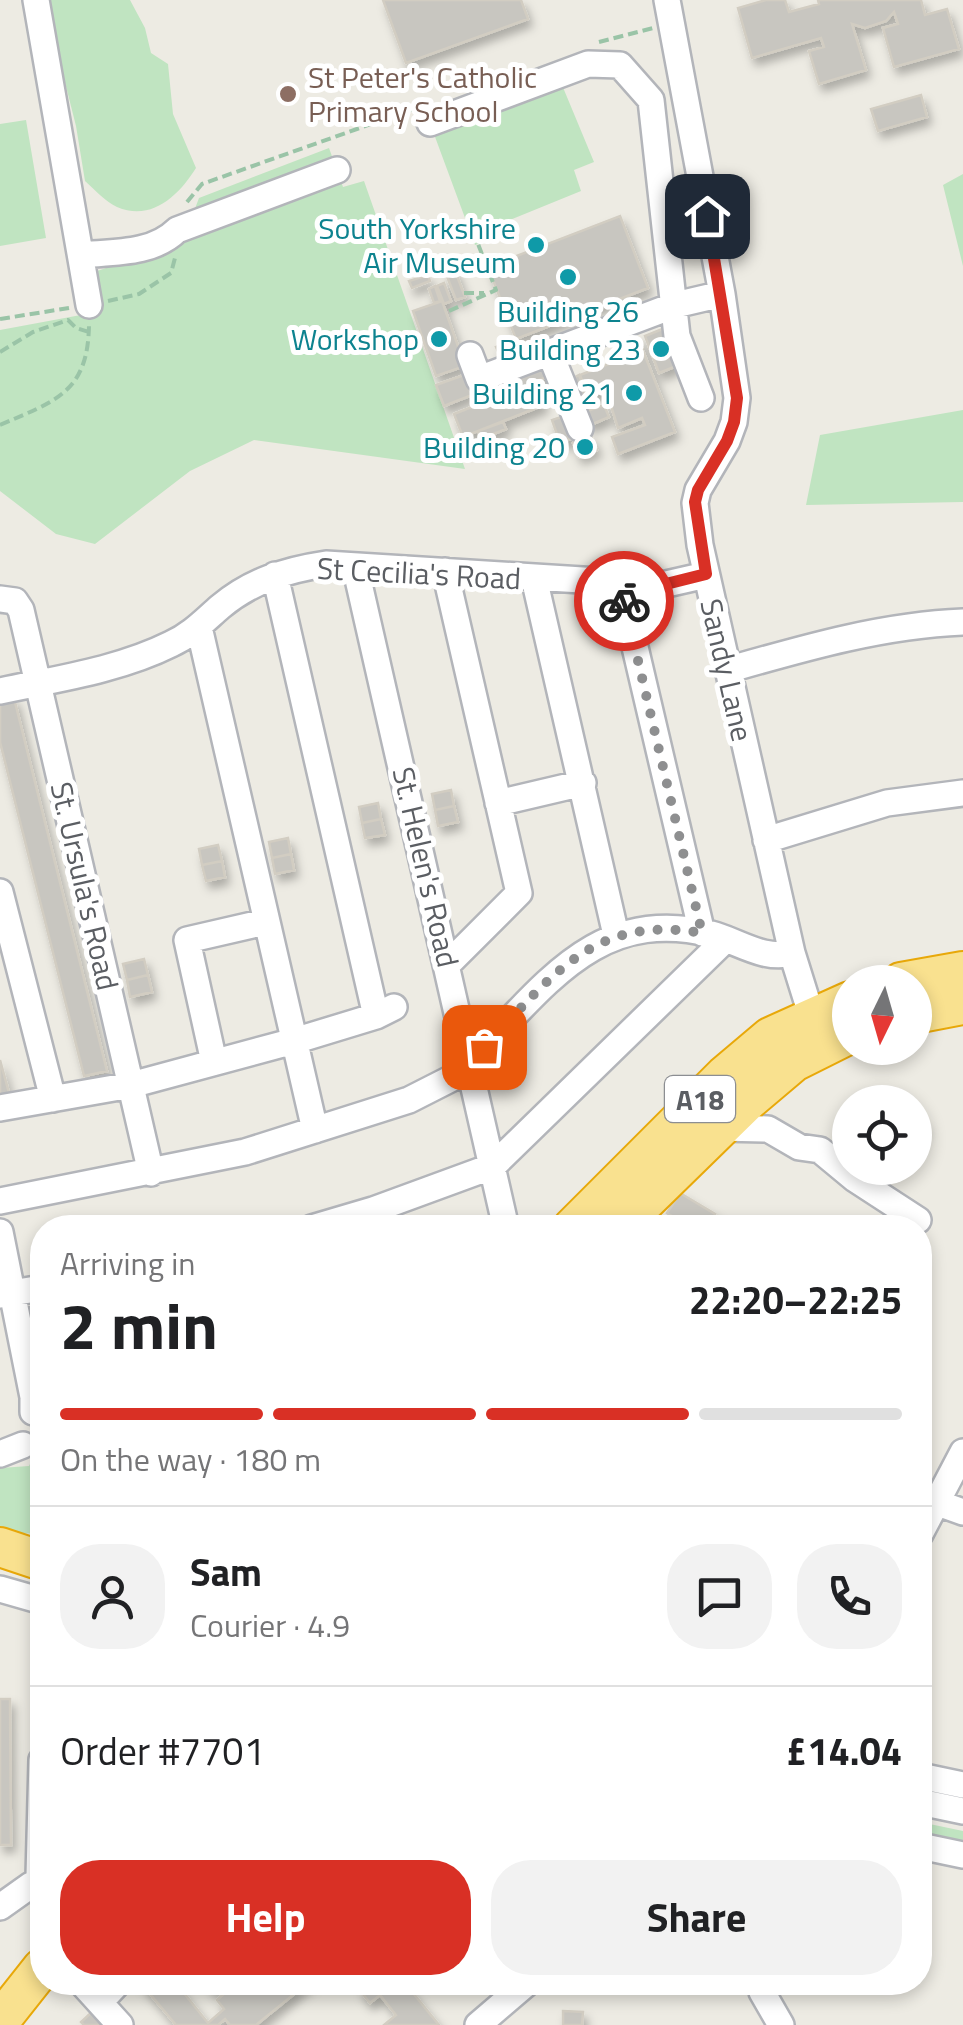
<!DOCTYPE html>
<meta charset="utf-8">
<style>
body{margin:0;font-family:"Titillium Web",sans-serif;background:#f2f2f2;color:#202124;height:100vh;display:flex;flex-direction:column;font-size:38px;white-space:nowrap}
*{box-sizing:border-box;margin:0}
p{font-size:32px;color:#757577}
.icon{flex:none;width:55px;height:55px;fill:none;stroke:currentColor;stroke-width:2;stroke-linecap:round;stroke-linejoin:round}
.map{position:relative;flex:1;overflow:hidden}
.side{position:absolute;left:30px;top:1215px;width:902px;height:780px;display:flex;flex-direction:column;background:#fff;border-radius:40px;box-shadow:0 5px 15px #0003}
.side>*{flex:none}
.needle{width:65px;rotate:185deg}
.fabs{position:absolute;left:832px;top:965px;display:grid;gap:20px}
.fabs a{display:grid;place-items:center;width:100px;height:100px;border-radius:50%;background:#fff;box-shadow:0 5px 15px #0003;font-size:50px}
.pin{position:absolute;display:grid;place-items:center;width:85px;height:85px;color:#fff;margin:-42px;border-radius:20px;box-shadow:0 5px 15px #0006}
.courier{position:absolute;display:grid;place-items:center;width:100px;height:100px;margin:-50px;border:8px solid #d93025;border-radius:50%;background:#fff;color:#222;box-shadow:0 2px 12px #0007}
.headline em{font-style:normal;font-weight:700}
.headline div{display:flex;flex-direction:column-reverse}
.headline{display:flex;align-items:center;justify-content:space-between;height:170px;padding:0 30px}
h1{font-size:65px;font-weight:700;line-height:75px}
.bar{display:grid;grid-template-columns:repeat(4,1fr);gap:15px 10px;align-content:center;height:120px;padding:0 30px}
.bar i{height:12px;border-radius:8px;background:#e0e0e0}
.bar .on{background:#d93025}
.bar p{grid-column:span 4}
.line{display:flex;align-items:center;gap:25px;padding:0 30px;border-top:2px solid #e0e0e0}
.line div{flex:1}
.round{display:grid;place-items:center;flex:none;width:105px;height:105px;border-radius:40px;background:#f2f2f2}
.cta{display:flex;gap:20px;margin-top:auto;padding:20px 30px}
.cta a{flex:1;height:115px;border-radius:40px;background:#d93025;color:#fff;font-size:40px;font-weight:700;line-height:115px;text-align:center}
.cta a+a{background:#f2f2f2;color:#202124}
.map>svg:first-child{display:block}
</style>
<div class="map">
<svg width="963" height="2025" viewBox="0 0 963 2025">
<defs>
<filter id="shadow"><feDropShadow dx="4" dy="7" stdDeviation="5" flood-color="#0004"/></filter>
</defs>
<rect width="100%" height="100%" fill="#edebe3"/>
<!-- green -->
<path fill="#c0e4c1" d="M 50,0 L 130,0 L 145,28 L 151,53 L 168,64 L 173,114 L 196,168 C 179,195 152,222 117,207 C 106,202 94,189 85,181 L 76,126 L 51,27 Z
M 562,85 L 594,162 L 574,170 L 581,191 L 478,233 L 481,243 L 475,245 L 431,126 Z
M 26,120 L 46,238 L 0,246 L 0,124 Z
M 329,148 L 343,187 L 364,181 L 465,469 L 254,440 L 190,471 L 95,544 L 56,534 L 0,491 L 0,330 L 97,312 L 94,272 L 182,243 L 199,198 Z
M 963,174 L 963,266 L 943,185 Z
M 963,410 L 963,502 L 806,505 L 820,435 Z
M 42,1440 L 42,1534 L 17,1533 L 0,1526 L 0,1468 L 29,1466 Z
M 920,1822 L 963,1831 L 963,1845 L 920,1836 Z"/>
<!-- building -->
<path fill="#c8c6c0" stroke="#d2cdc2" stroke-width="2.5" filter="url(#shadow)" d="M 383,0 L 521,0 L 528,19 L 406,63 Z
M 766,0 L 785,0 L 789,12 L 819,4 L 818,0 L 921,0 L 925,15 L 947,9 L 959,49 L 894,67 L 883,28 L 898,24 L 894,12 L 886,21 L 865,28 L 852,24 L 866,70 L 819,84 L 809,51 L 824,47 L 821,38 L 752,58 L 738,8 Z
M 921,95 L 927,117 L 878,131 L 871,109 Z
M 620,216 L 648,288 L 516,339 L 488,267 Z
M 454,268 L 465,297 L 456,300 L 445,271 Z
M 428,275 L 430,281 L 412,288 L 409,281 Z
M 444,283 L 451,301 L 444,304 L 437,286 Z
M 435,286 L 440,301 L 434,303 L 429,289 Z
M 442,301 L 465,366 L 436,376 L 413,311 Z
M 665,328 L 679,365 L 659,373 L 645,336 Z
M 638,338 L 675,432 L 618,454 L 612,437 L 645,425 L 642,418 L 618,428 L 606,390 L 588,397 L 580,375 L 619,360 L 614,347 Z
M 512,341 L 515,349 L 500,356 L 496,347 Z
M 542,361 L 549,376 L 483,403 L 477,387 Z
M 464,375 L 472,395 L 444,406 L 436,385 Z
M 579,375 L 588,399 L 580,403 L 571,379 Z
M 535,382 L 544,405 L 463,437 L 454,414 Z
M 604,405 L 609,417 L 588,426 L 582,413 Z
M 567,415 L 576,437 L 560,443 L 552,420 Z
M 503,422 L 506,429 L 481,439 L 478,431 Z
M 591,436 L 597,450 L 579,457 L 573,443 Z
M 14,698 L 107,1071 L 84,1076 L 0,742 L 0,702 Z
M 451,790 L 454,806 L 435,810 L 432,794 Z
M 378,803 L 381,819 L 362,823 L 359,807 Z
M 454,806 L 458,822 L 438,826 L 435,810 Z
M 381,819 L 385,835 L 365,838 L 362,823 Z
M 288,838 L 291,854 L 272,858 L 269,842 Z
M 218,845 L 222,861 L 202,865 L 199,849 Z
M 291,854 L 294,870 L 275,874 L 272,858 Z
M 222,861 L 225,877 L 206,881 L 202,865 Z
M 144,959 L 148,975 L 127,980 L 123,964 Z
M 148,975 L 152,992 L 130,997 L 127,980 Z
M 0,1060 L 9,1093 L 0,1096 Z
M 915,1119 L 925,1125 L 915,1142 Z
M 680,1193 L 715,1214 L 706,1228 L 691,1228 L 667,1213 Z
M 0,1699 L 10,1699 L 11,1845 L 0,1845 Z
M 140,1982 L 175,1982 L 208,2023 L 224,2009 L 217,2000 L 225,1993 L 219,1986 L 213,1991 L 206,1982 L 249,1982 L 252,1987 L 257,1982 L 309,1982 L 256,2025 L 230,2025 L 225,2019 L 218,2025 L 176,2025 Z
M 366,1982 L 404,1982 L 439,2025 L 384,2025 L 396,2015 L 380,1995 L 370,2003 L 359,1989 Z
M 94,2010 L 108,2025 L 84,2025 L 81,2022 Z
M 563,2011 L 583,2012 L 582,2025 L 563,2025 Z"/>
<g fill="none" stroke-linecap="round" stroke-linejoin="round">
<defs>
<path id="minor" d="M 36,0 L 89,305
M 667,0 L 722,294 L 737,398 L 734,422 L 727,441 L 698,490 L 695,503 L 700,545 L 792,953 L 816,1030
M 430,123 L 588,64 L 620,65 L 651,100 L 677,336 L 701,398
M 81,255 C 114,252 153,254 177,230 L 337,170
M 550,353 L 580,428
M 470,355 L 479,379 L 675,305 L 722,294
M 355,566 L 506,1228
M 445,571 L 519,893 L 448,964
M 275,575 L 376,1016
M 534,578 L 616,935
M 620,583 L 702,933
M 0,599 L 15,601 L 21,610 L 151,1173
M 199,627 L 315,1130
M 727,670 C 804,648 883,625 963,622
M 0,691 C 56,679 119,670 171,644 C 191,635 204,621 220,607 C 251,581 286,570 326,564 L 662,585 L 706,575
M 498,803 L 583,783
M 766,840 L 887,803 L 963,793
M 0,892 L 53,1099
M 469,1054 L 484,1047 C 551,978 603,907 711,934 C 738,941 764,961 792,953
M 214,1062 L 187,940 L 265,922
M 0,1108 L 131,1085 L 294,1041 L 376,1016 L 394,1007
M 720,1128 L 768,1129 L 799,1147 L 820,1150 L 855,1179 L 918,1220
M 0,1201 L 245,1152 L 409,1100 L 472,1068
M 312,1228 L 373,1210 L 493,1166 L 726,939
M 0,1232 L 33,1397 L 33,1412
M 0,1295 L 42,1288
M 0,1454 L 23,1445
M 935,1502 L 963,1512
M 920,1534 L 963,1452
M 0,1589 L 42,1601
M 42,1760 L 39,1876 L 42,1880
M 920,1776 L 963,1785
M 920,1802 L 963,1811
M 920,1846 L 963,1855
M 0,1907 L 31,1885 L 42,1883
M 81,1982 L 120,2025
M 761,1982 L 762,1992 L 781,2025
M 100,2002 L 119,1982
M 478,2025 L 527,1983"/>
<path id="highway" d="M 901,982 L 963,971
M 915,1014 L 963,1005
M 572,1228 L 725,1075 L 770,1037 L 850,1001
M 618,1228 L 749,1100 L 794,1062 L 850,1034
M 0,1547 L 42,1561
M 0,2021 L 42,1968"/>
</defs>
<!-- minor casing -->
<use href="#minor" stroke="#b3b5ba" stroke-width="30"/>
<!-- highway casing -->
<use href="#highway" stroke="#e8a809" stroke-width="42"/>
<!-- path -->
<path stroke="#9ac4a7" stroke-width="4" stroke-dasharray="10 5" stroke-linecap="butt" d="M 599,42 L 653,28
M 187,202 L 202,184 L 416,108
M 444,258 L 449,270
M 464,293 L 484,293
M 108,301 L 139,294 L 171,273 L 175,258
M 449,311 L 496,290 L 478,244
M 0,319 L 69,308
M 0,352 L 33,332 L 68,320 L 76,328 L 89,332
M 0,425 C 55,401 88,393 89,325
M 33,1461 L 42,1465"/>
<!-- minor -->
<use href="#minor" stroke="#fff" stroke-width="25"/>
<!-- highway -->
<use href="#highway" stroke="#f9e18f" stroke-width="38"/>
</g>
<g fill="none" stroke-linecap="round" stroke-linejoin="round">
<!-- done -->
<path stroke="#8e8f90" stroke-width="10" stroke-dasharray="0 18" d="M 484,1047 C 552,977 593,914 702,933 L 624,601"/>
<!-- route -->
<path stroke="#d93025" stroke-width="12" d="M 624,601 L 620,583 L 662,585 L 706,574 L 695,502 L 698,490 L 727,441 L 734,422 L 737,398 L 707,216"/>
</g>
<!-- markers -->
<circle fill="#8d6e63" stroke="#fff" stroke-width="4" cx="288" cy="94" r="10"/>
<g fill="#0f9aa8" stroke="#fff" stroke-width="4">
<circle cx="536" cy="245" r="10"/>
<circle cx="568" cy="277" r="10"/>
<circle cx="439" cy="339" r="10"/>
<circle cx="661" cy="349" r="10"/>
<circle cx="634" cy="393" r="10"/>
<circle cx="585" cy="447" r="10"/>
</g>
<g text-anchor="middle" dominant-baseline="central" stroke-width="10" stroke-linejoin="round" paint-order="stroke">
<!-- shield labels -->
<rect fill="#fff" stroke="#8c8e92" stroke-width="2.5" x="665" y="1076" width="70" height="46" rx="8"/>
<g font-size="28" font-weight="bold" fill="#5b5e63">
<text x="700" y="1099">A18</text>
</g>
<!-- education labels -->
<g font-size="30" fill="#785e54" stroke="#fff" text-anchor="start">
<text x="308" y="77">St Peter's Catholic<tspan x="308" dy="34">Primary School</tspan></text>
</g>
<!-- culture labels -->
<g font-size="30" fill="#0d838f" stroke="#fff" text-anchor="end">
<text x="516" y="228">South Yorkshire<tspan x="516" dy="34">Air Museum</tspan></text>
<text x="568" y="311" text-anchor="middle">Building 26</text>
<text x="419" y="339">Workshop</text>
<text x="641" y="349">Building 23</text>
<text x="614" y="393">Building 21</text>
<text x="565" y="447">Building 20</text>
</g>
<!-- street labels -->
<g font-size="30" fill="#5b5e63" stroke="#fff">
<text transform="translate(419 573) rotate(3)">St Cecilia's Road</text>
<text transform="translate(727 670) rotate(77)">Sandy Lane</text>
<text transform="translate(426 867) rotate(77)">St. Helen's Road</text>
<text transform="translate(85 886) rotate(77)">St. Ursula's Road</text>
</g>
</g>
</svg>
<div class="fabs">
<a><svg class="needle" viewBox="-14 -14 28 28"><path d="M0-13l5 13h-10z" fill="#e53935"/><path d="M0 13l5-13h-10z" fill="#757577"/></svg></a>
<a><svg class="icon" aria-label="locate" viewBox="0 0 24 24"><circle cx="12" cy="12" r="6"/><path d="M12 2v4M12 18v4M2 12h4M18 12h4"/></svg></a>
</div>
<div class="pin" style="left:484px;top:1047px;background:#ea580c"><svg class="icon" aria-label="bag" viewBox="0 0 24 24"><path d="M5 8h14l-1 12H6zM9 8a3 3 0 0 1 6 0"/></svg></div>
<div class="pin" style="left:707px;top:216px;background:#1f2937"><svg class="icon" aria-label="home" viewBox="0 0 24 24"><path d="M3 11l9-7 9 7M6 9v11h12V9"/></svg></div>
<div class="courier" style="left:624px;top:601px"><svg class="icon" aria-label="bike" viewBox="0 0 24 24"><circle cx="6" cy="16" r="4"/><circle cx="18" cy="16" r="4"/><path d="M6 16l4-8h5l3 8M10 8l3 8H6M13 5h3"/></svg></div>
<section class="side">
<div class="headline"><div><h1>2 min</h1><p>Arriving in</p></div><em>22:20–22:25</em></div>
<div class="bar"><i class="on"></i><i class="on"></i><i class="on"></i><i></i><p>On the way · 180 m</p></div>
<div class="line" style="height:180px"><a class="round"><svg class="icon" aria-label="person" viewBox="0 0 24 24"><circle cx="12" cy="8" r="4"/><path d="M4 21q1-7 8-7t8 7"/></svg></a><div><b>Sam</b><p>Courier · 4.9</p></div><a class="round"><svg class="icon" aria-label="chat" viewBox="0 0 24 24"><path d="M4 5h16v11H9l-5 4z"/></svg></a><a class="round"><svg class="icon" aria-label="phone" viewBox="0 0 24 24"><path d="M5 4h4l2 5-3 2q2 4 5 5l2-3 5 2v4C11 20 4 13 5 4z"/></svg></a></div>
<div class="line" style="height:130px"><div>Order #7701</div><b>£14.04</b></div>
<div class="cta"><a>Help</a><a>Share</a></div>
</section>
</div>
